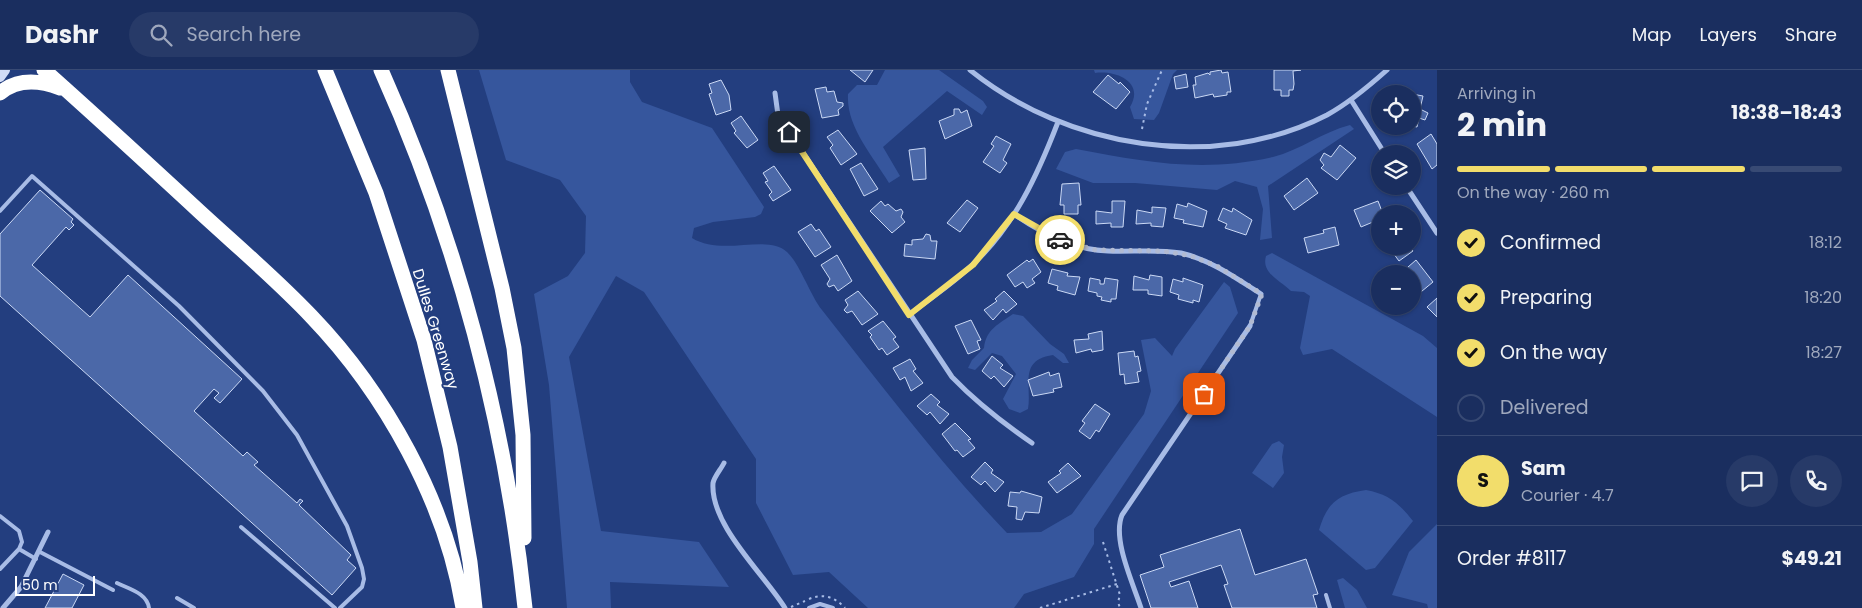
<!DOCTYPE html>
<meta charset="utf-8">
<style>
body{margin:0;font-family:Poppins,sans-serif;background:#273a68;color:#f1f3f6;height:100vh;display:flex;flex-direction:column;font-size:19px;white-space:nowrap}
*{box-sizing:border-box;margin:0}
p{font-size:16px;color:#9fa8bd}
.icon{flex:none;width:28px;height:28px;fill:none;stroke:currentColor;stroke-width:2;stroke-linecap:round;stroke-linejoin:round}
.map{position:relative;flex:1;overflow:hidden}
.drawer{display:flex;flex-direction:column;background:#1a2e5f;width:425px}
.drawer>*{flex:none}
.fabs{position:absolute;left:1371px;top:15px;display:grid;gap:10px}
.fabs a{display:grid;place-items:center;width:50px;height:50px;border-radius:50%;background:#1a2e5f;box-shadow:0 1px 4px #0004,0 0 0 1px #384a74;font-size:25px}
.scale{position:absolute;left:15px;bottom:12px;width:80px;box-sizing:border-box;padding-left:5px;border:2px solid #fff;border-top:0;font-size:14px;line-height:18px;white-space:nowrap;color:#fff;-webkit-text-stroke:4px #233e7f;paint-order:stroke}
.pin{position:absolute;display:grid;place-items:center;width:42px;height:42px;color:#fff;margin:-21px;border-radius:10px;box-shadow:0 2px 8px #0006}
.courier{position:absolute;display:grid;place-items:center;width:50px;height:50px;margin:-25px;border:4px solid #f2dd6b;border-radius:50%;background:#fff;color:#222;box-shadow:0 1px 6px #0007}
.headline em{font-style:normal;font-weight:700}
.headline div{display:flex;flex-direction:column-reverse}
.headline{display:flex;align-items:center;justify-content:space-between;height:85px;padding:0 20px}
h1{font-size:32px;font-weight:700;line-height:38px}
.bar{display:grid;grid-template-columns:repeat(4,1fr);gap:8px 5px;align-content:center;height:60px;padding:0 20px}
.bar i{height:6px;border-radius:4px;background:#384a74}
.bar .on{background:#f2dd6b}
.bar p{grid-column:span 4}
.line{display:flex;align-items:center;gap:12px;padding:0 20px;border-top:1px solid #384a74}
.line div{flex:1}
.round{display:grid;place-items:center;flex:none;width:52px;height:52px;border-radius:26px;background:#273a68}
ol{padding:0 20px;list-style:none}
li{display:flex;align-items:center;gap:15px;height:55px}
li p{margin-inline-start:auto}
li .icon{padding:5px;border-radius:50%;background:#f2dd6b;color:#111;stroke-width:4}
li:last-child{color:#9fa8bd}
li i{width:28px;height:28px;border:2px solid #384a74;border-radius:50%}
header{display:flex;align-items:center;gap:30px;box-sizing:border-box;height:70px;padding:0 25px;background:#1a2e5f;border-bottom:1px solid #384a74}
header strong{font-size:24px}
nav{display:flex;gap:28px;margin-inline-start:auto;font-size:18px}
.search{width:350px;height:45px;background:#273a68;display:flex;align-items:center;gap:12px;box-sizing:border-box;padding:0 18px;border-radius:28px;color:#9fa8bd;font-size:19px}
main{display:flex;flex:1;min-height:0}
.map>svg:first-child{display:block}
</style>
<header>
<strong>Dashr</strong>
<div class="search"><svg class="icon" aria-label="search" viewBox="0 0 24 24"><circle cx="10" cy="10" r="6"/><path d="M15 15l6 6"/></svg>Search here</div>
<nav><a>Map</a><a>Layers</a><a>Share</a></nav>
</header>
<main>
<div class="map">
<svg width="1437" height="538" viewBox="0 0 1437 538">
<rect width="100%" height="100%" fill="#233e7f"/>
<!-- green -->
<path fill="#36569d" d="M 479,0 L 630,0 L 630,12 L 642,32 L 712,58 L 764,137 L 761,144 L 755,147 L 713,152 L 694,158 L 692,168 C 723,187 767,163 787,182 C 800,194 810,225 822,240 C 882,316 940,393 1007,463 L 1041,462 L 1072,444 L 1144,344 L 1151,321 L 1141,270 L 1155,268 L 1172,286 L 1175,279 L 1224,212 L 1230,217 L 1238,243 L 1094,459 L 1094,474 L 1074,507 L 1024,524 L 1014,538 L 868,538 L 829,502 L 793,505 L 756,433 L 756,389 L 644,222 L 616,206 L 569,287 L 601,461 L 699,472 L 729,517 L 610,512 L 611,538 L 567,538 L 549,315 L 534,224 L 568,206 L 585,183 L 586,146 L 560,110 L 506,90 Z
M 885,0 L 939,0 L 983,31 L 987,37 L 982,45 L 947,21 L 883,77 L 900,106 L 889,113 C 873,86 846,57 848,24 L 857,15 L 877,15 Z
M 1094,0 L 1177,0 L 1173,4 L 1159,43 L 1154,50 L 1134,49 L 1130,37 C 1145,12 1116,0 1095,3 Z
M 1350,55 L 1354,59 L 1268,116 L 1272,168 L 1260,170 L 1263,139 L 1257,117 L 1235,111 L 1217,120 L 1135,113 L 1093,113 L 1056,99 L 1065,82 L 1076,79 C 1144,92 1203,103 1273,87 C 1300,80 1323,62 1350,55 Z
M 1272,183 L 1423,266 L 1437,278 L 1437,347 L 1332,279 L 1303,285 L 1300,278 L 1310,226 L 1304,222 L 1291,221 C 1280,210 1261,203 1266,186 Z
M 1013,244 L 1023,246 L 1050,274 L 1064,284 L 1069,293 L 1063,293 L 1053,285 C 1018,290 1032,316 1028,339 L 1020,343 L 1009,339 L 1003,329 L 1016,304 L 1002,286 L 992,283 L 975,300 L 968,298 L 972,290 L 984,278 C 986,259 999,254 1013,244 Z
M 1279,371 L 1284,375 L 1282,387 L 1284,403 L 1273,418 L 1252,403 L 1272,374 Z
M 1366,420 C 1388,424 1399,433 1413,451 L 1375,498 L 1366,500 L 1319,460 C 1327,433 1338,424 1366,420 Z
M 1437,454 L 1437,538 L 1428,538 L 1427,534 L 1392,525 L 1409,482 Z
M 1343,508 L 1357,520 L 1367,538 L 1345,538 L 1337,510 Z"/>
<!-- building -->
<path fill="#4b68a8" stroke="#cbd9f5" d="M 850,0 L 873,0 L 865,12 Z
M 1221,0 L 1222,3 L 1228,2 L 1231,22 L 1227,22 L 1227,25 L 1214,27 L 1213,24 L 1195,28 L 1193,15 L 1196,15 L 1195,7 L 1208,3 L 1210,5 L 1210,2 Z
M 1274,0 L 1301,0 L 1293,1 L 1294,14 L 1293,20 L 1289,20 L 1289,26 L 1281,26 L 1281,20 L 1274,20 Z
M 1186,4 L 1188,17 L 1176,19 L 1174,7 Z
M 1108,5 L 1119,14 L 1120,12 L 1130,22 L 1116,39 L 1093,22 Z
M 721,10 L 729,25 L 731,40 L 716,45 L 709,24 L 712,23 L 709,14 Z
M 826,17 L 827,22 L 834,21 L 837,32 L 843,33 L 843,36 L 838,40 L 839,45 L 822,48 L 815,19 Z
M 1412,24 L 1423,26 L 1420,39 L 1428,43 L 1425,50 L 1419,48 L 1417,57 L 1412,56 Z
M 954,39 L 959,39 L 961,43 L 967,40 L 972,56 L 945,69 L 939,51 L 954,45 Z
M 741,46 L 758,70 L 747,78 L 734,63 L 736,61 L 731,53 Z
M 838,60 L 857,84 L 841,95 L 830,78 L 833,75 L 827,67 Z
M 1431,64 L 1437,74 L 1437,95 L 1432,99 L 1417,74 Z
M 996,66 L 1011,74 L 1003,90 L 1007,93 L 1000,103 L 983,92 L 994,76 L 991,74 Z
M 1340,75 L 1356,88 L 1337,110 L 1321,98 L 1324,95 L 1320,90 L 1324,83 L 1331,87 Z
M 925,78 L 926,109 L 913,110 L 909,80 Z
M 861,93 L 878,119 L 864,126 L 850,99 Z
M 774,96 L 791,120 L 773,131 L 769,125 L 772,122 L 765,112 L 768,111 L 763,103 Z
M 1307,108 L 1318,123 L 1294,140 L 1284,126 Z
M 1079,113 L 1081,135 L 1078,135 L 1078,144 L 1064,144 L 1064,135 L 1060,135 L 1062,114 Z
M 40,120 L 73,149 L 71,152 L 74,155 L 69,160 L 66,157 L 32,195 L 90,247 L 128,205 L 242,309 L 220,333 L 214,328 L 219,323 L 214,319 L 194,341 L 243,386 L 247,382 L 258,392 L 254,395 L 297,433 L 300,429 L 303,431 L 299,435 L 351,485 L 347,490 L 356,498 L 332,525 L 0,226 L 0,164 Z
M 967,130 L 978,138 L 960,162 L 947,153 Z
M 881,131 L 885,136 L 888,134 L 896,141 L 901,139 L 903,142 L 901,147 L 905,152 L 892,163 L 870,141 Z
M 1112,131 L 1125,131 L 1123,157 L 1111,157 L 1111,153 L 1096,154 L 1096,141 L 1112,143 Z
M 1378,131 L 1383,144 L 1380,144 L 1380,149 L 1361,157 L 1354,140 Z
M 1188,133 L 1207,141 L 1203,157 L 1183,153 L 1184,150 L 1174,148 L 1177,134 L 1187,137 Z
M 1152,137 L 1166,138 L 1163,157 L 1151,156 L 1151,153 L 1136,154 L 1137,140 L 1152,143 Z
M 1223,138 L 1232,142 L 1233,138 L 1252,150 L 1246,165 L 1225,158 L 1227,154 L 1218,150 Z
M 811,154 L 816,161 L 819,159 L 831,177 L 815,187 L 798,162 Z
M 1335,157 L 1339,175 L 1308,183 L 1304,168 L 1324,163 L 1323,160 Z
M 926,164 L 930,165 L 931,171 L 937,171 L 935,189 L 904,186 L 905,174 L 912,175 L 912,170 L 923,169 Z
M 1388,176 L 1409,176 L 1413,181 L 1399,191 Z
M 837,185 L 852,211 L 838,221 L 834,215 L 829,217 L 827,214 L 830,209 L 821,195 Z
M 1033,189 L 1041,202 L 1032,209 L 1035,213 L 1027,218 L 1023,212 L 1015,217 L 1007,205 L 1027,190 L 1029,192 Z
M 1416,190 L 1433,212 L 1416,226 L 1412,223 L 1412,204 L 1400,204 Z
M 1052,199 L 1068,203 L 1067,206 L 1080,207 L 1075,225 L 1057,220 L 1058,216 L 1048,213 Z
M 1150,205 L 1162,207 L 1162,226 L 1148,224 L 1148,220 L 1133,220 L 1134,206 L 1149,210 Z
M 1090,208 L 1100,210 L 1100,214 L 1104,214 L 1105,208 L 1118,210 L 1116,229 L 1111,229 L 1111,232 L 1101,230 L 1102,227 L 1097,226 L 1097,223 L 1088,221 Z
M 1183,208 L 1203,215 L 1199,232 L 1193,230 L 1193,233 L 1178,229 L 1179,225 L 1170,222 L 1173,209 L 1183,212 Z
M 858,221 L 878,244 L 862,255 L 852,241 L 847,243 L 844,240 L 848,235 L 845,230 Z
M 1004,221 L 1017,234 L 1006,243 L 1003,239 L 993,250 L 984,240 L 997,231 L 995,229 Z
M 1437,228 L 1437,247 L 1427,237 Z
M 971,250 L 981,270 L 977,271 L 980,279 L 968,284 L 955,256 Z
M 883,251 L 896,267 L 893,269 L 899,277 L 887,285 L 882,278 L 879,280 L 870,267 L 872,265 L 868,261 Z
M 1102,261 L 1103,280 L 1092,282 L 1091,279 L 1076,283 L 1074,270 L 1089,269 L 1088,264 Z
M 1134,281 L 1135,287 L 1138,286 L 1141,301 L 1137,302 L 1139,312 L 1125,314 L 1124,304 L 1120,305 L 1118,283 Z
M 992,286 L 1003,295 L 1000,298 L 1013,306 L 1004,317 L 994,306 L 991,309 L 982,301 Z
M 910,289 L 916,299 L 913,301 L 923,313 L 911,321 L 905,307 L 900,310 L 893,298 Z
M 1049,302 L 1050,306 L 1059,303 L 1062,317 L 1053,319 L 1054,322 L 1033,326 L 1028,310 Z
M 931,324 L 940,332 L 937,335 L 949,344 L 940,354 L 930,342 L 927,345 L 917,336 Z
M 1095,334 L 1110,344 L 1099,362 L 1096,360 L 1090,369 L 1079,361 L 1085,353 L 1082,351 Z
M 955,353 L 971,369 L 968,370 L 975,378 L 963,387 L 957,380 L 955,381 L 942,364 Z
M 985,392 L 993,400 L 991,403 L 1004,412 L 995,422 L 985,411 L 981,415 L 971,407 Z
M 1068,393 L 1081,406 L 1057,423 L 1048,412 L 1061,403 L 1059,401 Z
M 1021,421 L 1042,427 L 1039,443 L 1025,442 L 1022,450 L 1016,449 L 1017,437 L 1008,436 L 1010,422 L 1020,423 Z
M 1240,459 L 1255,505 L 1306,489 L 1318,524 L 1313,525 L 1317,538 L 1232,538 L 1224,515 L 1228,514 L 1221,495 L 1169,512 L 1171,517 L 1189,511 L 1198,538 L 1151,538 L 1140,505 L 1164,497 L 1160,485 Z
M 63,504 L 84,515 L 72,538 L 45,538 Z"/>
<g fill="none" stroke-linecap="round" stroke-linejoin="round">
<!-- path -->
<path stroke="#a8bce6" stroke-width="2" stroke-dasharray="2.5 4" stroke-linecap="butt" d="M 1142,59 L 1147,34 L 1162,0
M 1103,472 L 1120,525 L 1118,532 L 1120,538
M 809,529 C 823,523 835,527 845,538
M 791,537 L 805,531
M 1040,538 L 1117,514"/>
<!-- lane -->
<path stroke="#a8bce6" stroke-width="4" d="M 0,141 L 32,106 L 179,236 L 263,321 L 297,365 L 347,456 L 362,498 L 364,509 L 362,517 L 340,538
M 1250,256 L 1261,224
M 0,446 L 19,461 L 22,472 L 19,479 L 0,499
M 241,457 L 335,538
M 19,479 L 36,489
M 40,482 L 113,520
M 117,513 C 129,519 147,523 149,538
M 1326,525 L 1330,538
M 177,528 L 194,538
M 809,538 L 820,534 L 833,538"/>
<!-- street -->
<path stroke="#a8bce6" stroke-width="5" d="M 970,0 C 1067,78 1214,103 1327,45 C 1349,33 1368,17 1387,0
M 775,23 L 778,45 L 952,307 C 976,332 1003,353 1032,373
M 1351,30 L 1385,84
M 1406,116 L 1437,163
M 1014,144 C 1041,163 1074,180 1108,181 C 1132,182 1157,179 1181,183 C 1211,190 1236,208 1261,224
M 909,245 C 930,228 953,214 972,195 C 1014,157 1038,104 1058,52
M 724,393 C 721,399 714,407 713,413 C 710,455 764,504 785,538
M 3,538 L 21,517 L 48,462
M 1141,538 C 1133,513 1112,469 1122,445 L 1250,256"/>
<!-- secondary -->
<path stroke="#d2dcf6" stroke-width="10" d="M 0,7 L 5,0"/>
<!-- highway -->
<path stroke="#fff" stroke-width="15" d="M 44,0 C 97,47 149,95 201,143 C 238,177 277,210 311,246 C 385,323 446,432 463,538
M 325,0 L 376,123 L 424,270 L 450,377 L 470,492 L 475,538
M 381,0 C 457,169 506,354 525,538
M 448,0 L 502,218 L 514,278 L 523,365 L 524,468
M 0,23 C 18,8 39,10 60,18"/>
</g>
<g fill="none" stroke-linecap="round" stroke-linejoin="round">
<!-- done -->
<path stroke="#b2bbd2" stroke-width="5" stroke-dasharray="0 9" d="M 1060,170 L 1096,180 L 1162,181 L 1191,186 L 1217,196 L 1262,224 L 1250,256 L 1204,324"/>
<!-- route -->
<path stroke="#f2dd6b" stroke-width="6" d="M 789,62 L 909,245 L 973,195 L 1014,144 L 1060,170"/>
</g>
<g text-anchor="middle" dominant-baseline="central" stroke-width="4" stroke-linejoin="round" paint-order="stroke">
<!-- street labels -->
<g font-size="15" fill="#fff" stroke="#233e7f">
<text transform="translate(436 259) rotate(73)">Dulles Greenway</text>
</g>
</g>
</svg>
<div class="fabs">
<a><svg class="icon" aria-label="locate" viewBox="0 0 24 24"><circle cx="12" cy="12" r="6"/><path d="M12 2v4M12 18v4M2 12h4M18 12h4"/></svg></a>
<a><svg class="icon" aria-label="layers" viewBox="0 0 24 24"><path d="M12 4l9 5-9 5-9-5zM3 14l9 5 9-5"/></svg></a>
<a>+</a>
<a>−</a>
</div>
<div class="scale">50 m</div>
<div class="pin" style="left:1204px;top:324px;background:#ea580c"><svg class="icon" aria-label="bag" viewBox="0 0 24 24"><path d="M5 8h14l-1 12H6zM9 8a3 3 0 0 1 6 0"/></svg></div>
<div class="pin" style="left:789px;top:62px;background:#1f2937"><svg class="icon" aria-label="home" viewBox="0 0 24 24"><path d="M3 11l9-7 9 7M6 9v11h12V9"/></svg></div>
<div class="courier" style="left:1060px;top:170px"><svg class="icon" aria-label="car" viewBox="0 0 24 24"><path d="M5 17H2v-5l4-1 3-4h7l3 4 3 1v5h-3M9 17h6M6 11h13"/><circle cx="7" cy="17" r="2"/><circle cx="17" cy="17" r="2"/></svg></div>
</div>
<section class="drawer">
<div class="headline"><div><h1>2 min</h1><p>Arriving in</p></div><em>18:38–18:43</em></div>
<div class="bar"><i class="on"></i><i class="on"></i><i class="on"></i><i></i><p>On the way · 260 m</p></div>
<ol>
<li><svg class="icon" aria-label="check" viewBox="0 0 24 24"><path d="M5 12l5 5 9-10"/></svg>Confirmed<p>18:12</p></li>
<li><svg class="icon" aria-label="check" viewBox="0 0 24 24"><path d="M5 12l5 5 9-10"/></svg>Preparing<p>18:20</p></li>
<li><svg class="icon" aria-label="check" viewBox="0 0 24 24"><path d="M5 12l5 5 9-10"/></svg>On the way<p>18:27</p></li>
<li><i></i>Delivered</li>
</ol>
<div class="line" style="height:90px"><b class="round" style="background:#f2dd6b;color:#111">S</b><div><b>Sam</b><p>Courier · 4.7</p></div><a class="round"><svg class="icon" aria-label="chat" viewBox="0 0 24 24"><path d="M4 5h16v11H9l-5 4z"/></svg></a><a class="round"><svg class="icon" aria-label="phone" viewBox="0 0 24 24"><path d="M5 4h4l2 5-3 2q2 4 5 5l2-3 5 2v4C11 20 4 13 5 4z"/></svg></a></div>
<div class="line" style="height:65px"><div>Order #8117</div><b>$49.21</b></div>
</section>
</main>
